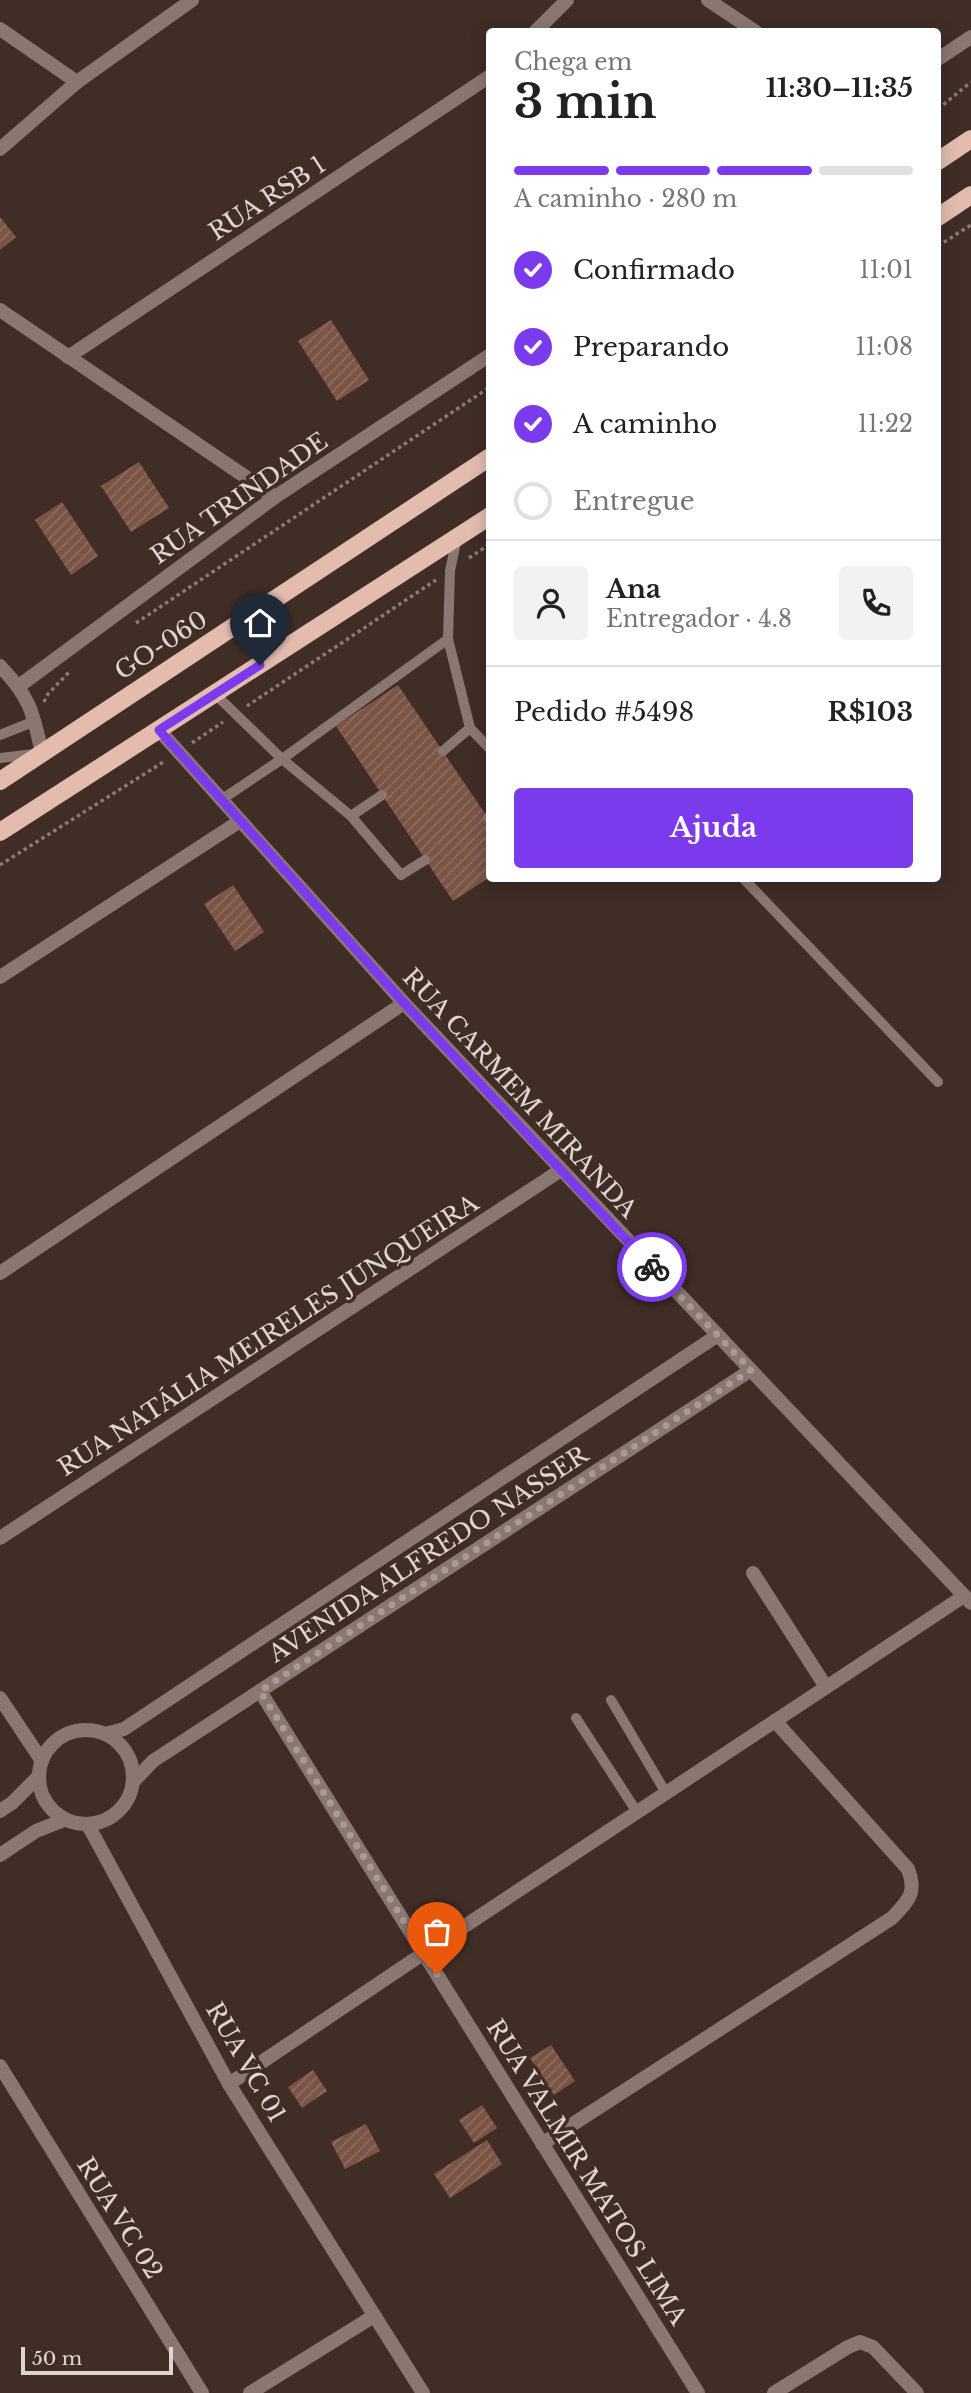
<!DOCTYPE html>
<html lang="pt">
<meta charset="utf-8">
<style>
:root{--surface:#fff;--page:#f2f2f2;--text:#222;--muted:#767676;--line:#e0e0e0;--accent:#7c3aed}
body{margin:0;font-family:"Libre Baskerville",serif;background:var(--page);color:var(--text);height:100vh;display:flex;flex-direction:column;font-size:26px;white-space:nowrap}
*{box-sizing:border-box;margin:0}
p{font-size:23px;color:var(--muted)}
.icon{flex:none;width:38px;height:38px;fill:none;stroke:currentColor;stroke-width:2;stroke-linecap:round;stroke-linejoin:round}
.map{position:relative;flex:1;overflow:hidden}
.panel{position:absolute;left:486px;top:28px;width:455px;height:854px;display:flex;flex-direction:column;background:var(--surface);border-radius:7px;box-shadow:0 4px 18px #0003}
.panel>*{flex:none}
.scale{position:absolute;left:21px;bottom:18px;width:152px;box-sizing:border-box;padding-left:7px;border:4px solid #e1d4d0;border-top:0;font-size:19px;line-height:24px;white-space:nowrap;color:#e1d4d0;-webkit-text-stroke:5px #3f2d26;paint-order:stroke}
.pin{position:absolute;display:grid;place-items:center;width:60px;height:60px;color:#fff;margin:-72px -30px;border-radius:50% 50% 50% 0;rotate:-45deg;box-shadow:0 0 7px #0007}
.pin .icon{rotate:45deg}
.courier{position:absolute;display:grid;place-items:center;width:70px;height:70px;margin:-35px;border:5px solid #7c3aed;border-radius:50%;background:#fff;color:#222;box-shadow:0 2px 9px #0007}
.overview em{font-style:normal;font-weight:700}
.overview div{display:flex;flex-direction:column-reverse}
.overview{display:flex;align-items:center;justify-content:space-between;height:119px;padding:0 28px}
h1{font-size:46px;font-weight:700;line-height:52px}
.bar{display:grid;grid-template-columns:repeat(4,1fr);gap:10px 7px;align-content:center;height:84px;padding:0 28px}
.bar i{height:9px;border-radius:5px;background:var(--line)}
.bar .selected{background:var(--accent)}
.bar p{grid-column:span 4}
.line{display:flex;align-items:center;gap:18px;padding:0 28px;border-top:2px solid var(--line)}
.line div{flex:1}
.round{display:grid;place-items:center;flex:none;width:74px;height:74px;border-radius:7px;background:var(--page)}
ol{padding:0 28px;list-style:none}
li{display:flex;align-items:center;gap:21px;height:77px}
li p{margin-inline-start:auto}
li .icon{padding:7px;border-radius:50%;background:var(--accent);color:#fff;stroke-width:4}
li:last-child{color:var(--muted)}
li i{width:38px;height:38px;border:4px solid var(--line);border-radius:50%}
.button{display:flex;gap:14px;margin-top:auto;padding:14px 28px}
.button a{flex:1;height:80px;border-radius:7px;background:var(--accent);color:#fff;font-size:28px;font-weight:700;line-height:80px;text-align:center}
.map>svg:first-child{display:block}
</style>
<div class="map">
<svg width="971" height="2393" viewBox="0 0 971 2393">
<defs>
<pattern id="building-hatch" width="6" height="6" patternUnits="userSpaceOnUse" patternTransform="scale(1.75)"><rect width="6" height="6" fill="#7b5446"/><path d="M-1 1l2-2M0 6l6-6M5 7l2-2" fill="none" stroke="#8d6c60"/></pattern>
</defs>
<rect width="100%" height="100%" fill="#3f2d26"/>
<g fill="url(#building-hatch)">
<path d="M0 217 16 237 0 250Z"/>
<path d="M331 320 369 380 337 401 298 341Z"/>
<path d="M139 462 169 508 131 532 101 486Z"/>
<path d="M62 502 98 556 71 575 35 520Z"/>
<path d="M398 685 490 821V877L453 901 336 726Z"/>
<path d="M233 885 264 932 235 951 204 904Z"/>
<path d="M551 2045 575 2081 554 2095 530 2058Z"/>
<path d="M313 2070 327 2091 302 2108 288 2087Z"/>
<path d="M482 2105 497 2128 474 2143 459 2120Z"/>
<path d="M366 2124 380 2151 345 2169 331 2142Z"/>
<path d="M487 2140 502 2164 450 2198 434 2174Z"/>
</g>
<g fill="none" stroke-linecap="round" stroke-linejoin="round">
<g stroke="#8a7b75" stroke-width="3.5" stroke-dasharray="3.5 3.5" stroke-linecap="butt">
<path d="M938 109 971 82"/>
<path d="M938 246 971 225"/>
<path d="M469 558 490 544"/>
<path d="M136 623 490 387"/>
<path d="M44 702 48 694 71 670"/>
<path d="M247 706 436 580"/>
<path d="M192 743 223 722"/>
<path d="M0 865 165 761"/>
</g>
<g stroke="#8a7771" stroke-width="10">
<path d="M215 694 282 759 351 816 382 795"/>
<path d="M470 728 490 749"/>
<path d="M0 735 35 721"/>
<path d="M443 751 470 728 448 639 450 571 457 537"/>
<path d="M0 758 34 754"/>
<path d="M221 800 282 759 448 639"/>
<path d="M351 816 401 875 425 860"/>
<path d="M488 818 490 816"/>
<path d="M743 878 938 1082"/>
<path d="M611 1700 666 1793"/>
<path d="M576 1718 637 1812"/>
</g>
<g stroke="#8a7771" stroke-width="14">
<path d="M708 0 756 32"/>
<path d="M0 29 77 82"/>
<path d="M535 32 567 0"/>
<path d="M938 59 971 37"/>
<path d="M0 149 77 82 192 0"/>
<path d="M0 310 275 497"/>
<path d="M68 357 490 76"/>
<path d="M0 666C30 697 33 712 42 753"/>
<path d="M19 686 275 497 490 355"/>
<path d="M159 730 404 1003 971 1603"/>
<path d="M0 977 240 821"/>
<path d="M0 1273 404 1003"/>
<path d="M0 1538 561 1170"/>
<path d="M753 1573 826 1687"/>
<path d="M260 1691 698 2393"/>
<path d="M0 1698 42 1761"/>
<circle cx="86" cy="1777" r="47"/>
<path d="M105 1734 124 1729 718 1335"/>
<path d="M133 1782 153 1761 751 1370"/>
<path d="M0 1811 12 1803 38 1777"/>
<path d="M88 1825 229 2084 423 2393"/>
<path d="M0 1855 36 1831 64 1820"/>
<path d="M0 2066 202 2393"/>
<path d="M229 2084 424 1953 964 1596"/>
<path d="M542 2144 892 1918C909 1900 917 1893 908 1869L775 1721"/>
<path d="M250 2393 374 2316"/>
<path d="M774 2393 848 2347 860 2342 873 2347 917 2393"/>
</g>
<g stroke="#e3bcaf" stroke-width="18">
<path d="M938 161 971 139"/>
<path d="M938 217 971 195"/>
<path d="M0 781 490 457"/>
<path d="M0 832 490 516"/>
</g>
</g>
<g fill="none" stroke-linecap="round" stroke-linejoin="round">
<path stroke="#a89a94" stroke-width="7" stroke-dasharray="0 12.6" d="M437 1974 260 1691 751 1370 652 1267"/>
<path stroke="#7c3aed" stroke-width="9" d="M260 665 159 730 404 1003 652 1267"/>
</g>
<g text-anchor="middle" dominant-baseline="central" stroke-width="7" stroke-linejoin="round" paint-order="stroke">
<g font-size="24" fill="#e1d4d0" stroke="#3f2d26">
<text transform="translate(267 198) rotate(-33)">RUA RSB 1</text>
<text transform="translate(239 498) rotate(-35)">RUA TRINDADE</text>
<text transform="translate(161 645) rotate(-33)">GO-060</text>
<text transform="translate(520 1093) rotate(47)">RUA CARMEM MIRANDA</text>
<text transform="translate(268 1335) rotate(-33)">RUA NATÁLIA MEIRELES JUNQUEIRA</text>
<text transform="translate(428 1554) rotate(-33)">AVENIDA ALFREDO NASSER</text>
<text transform="translate(246 2062) rotate(60)">RUA VC 01</text>
<text transform="translate(587 2172) rotate(58)">RUA VALMIR MATOS LIMA</text>
<text transform="translate(120 2218) rotate(58)">RUA VC 02</text>
</g>
</g>
</svg>
<div class="scale">50 m</div>
<div class="pin" style="left:437px;top:1974px;background:#ea580c"><svg class="icon" aria-label="bag" viewBox="0 0 24 24"><path d="M5 8h14l-1 12H6zM9 8a3 3 0 0 1 6 0"/></svg></div>
<div class="pin" style="left:260px;top:665px;background:#1f2937"><svg class="icon" aria-label="home" viewBox="0 0 24 24"><path d="M3 11l9-7 9 7M6 9v11h12V9"/></svg></div>
<div class="courier" style="left:652px;top:1267px"><svg class="icon" aria-label="bike" viewBox="0 0 24 24"><circle cx="6" cy="16" r="4"/><circle cx="18" cy="16" r="4"/><path d="M6 16l4-8h5l3 8M10 8l3 8H6M13 5h3"/></svg></div>
<section class="panel">
<div class="overview"><div><h1>3 min</h1><p>Chega em</p></div><em>11:30–11:35</em></div>
<div class="bar"><i class="selected"></i><i class="selected"></i><i class="selected"></i><i></i><p>A caminho · 280 m</p></div>
<ol>
<li><svg class="icon" aria-label="check" viewBox="0 0 24 24"><path d="M5 12l5 5 9-10"/></svg>Confirmado<p>11:01</p></li>
<li><svg class="icon" aria-label="check" viewBox="0 0 24 24"><path d="M5 12l5 5 9-10"/></svg>Preparando<p>11:08</p></li>
<li><svg class="icon" aria-label="check" viewBox="0 0 24 24"><path d="M5 12l5 5 9-10"/></svg>A caminho<p>11:22</p></li>
<li><i></i>Entregue</li>
</ol>
<div class="line" style="height:126px"><a class="round"><svg class="icon" aria-label="person" viewBox="0 0 24 24"><circle cx="12" cy="8" r="4"/><path d="M4 21q1-7 8-7t8 7"/></svg></a><div><b>Ana</b><p>Entregador · 4.8</p></div><a class="round"><svg class="icon" aria-label="phone" viewBox="0 0 24 24"><path d="M5 4h4l2 5-3 2q2 4 5 5l2-3 5 2v4C11 20 4 13 5 4z"/></svg></a></div>
<div class="line" style="height:91px"><div>Pedido #5498</div><b>R$103</b></div>
<div class="button"><a>Ajuda</a></div>
</section>
</div>
